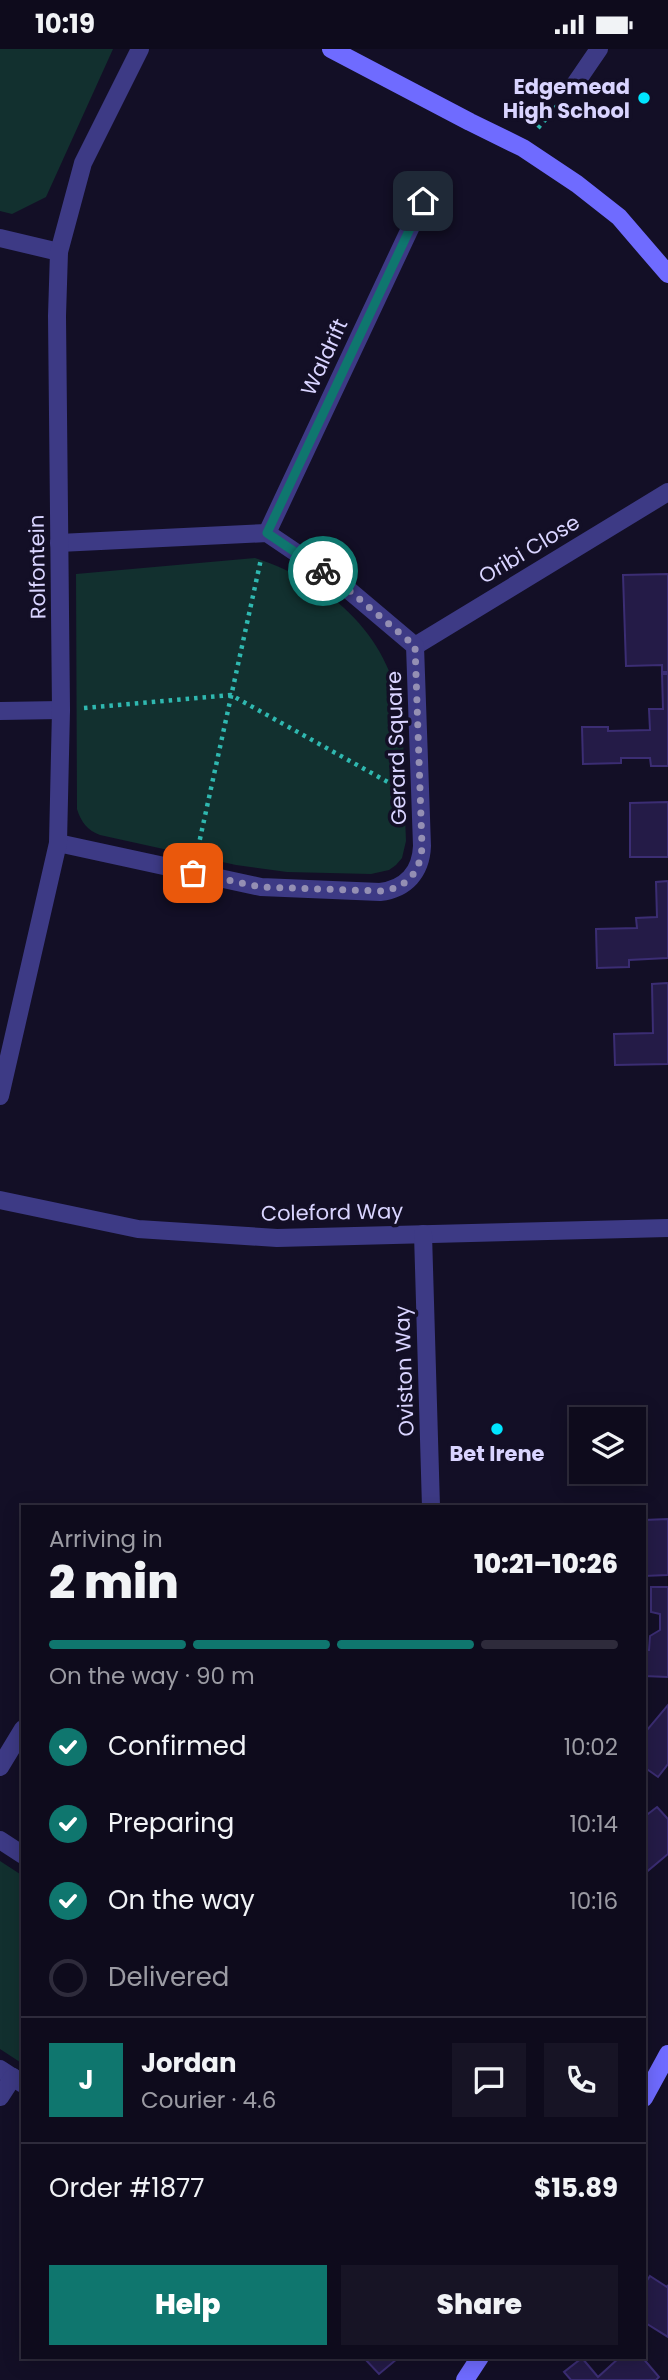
<!DOCTYPE html>
<meta charset="utf-8">
<style>
:root{--surface:#0e0b1c;--page:#171425;--text:#f1f3f6;--muted:#9b9ba3;--line:#2e2b3b;--accent:#0f766e}
body{margin:0;font-family:Poppins,sans-serif;background:var(--page);color:var(--text);height:100vh;display:flex;flex-direction:column;font-size:26px;white-space:nowrap}
*{box-sizing:border-box;margin:0}
p{font-size:23px;color:var(--muted)}
.icon{flex:none;width:38px;height:38px;fill:none;stroke:currentColor;stroke-width:2;stroke-linecap:round;stroke-linejoin:round}
.map{position:relative;flex:1;overflow:hidden}
.panel{position:absolute;left:21px;top:1456px;width:625px;height:854px;display:flex;flex-direction:column;background:var(--surface);border-radius:0px;box-shadow:0 4px 18px #0003,0 0 0 2px var(--line)}
.panel>*{flex:none}
.fabs{position:absolute;left:569px;top:1358px;display:grid;gap:14px}
.fabs a{display:grid;place-items:center;width:77px;height:77px;border-radius:0px;background:var(--surface);box-shadow:0 4px 18px #0003,0 0 0 2px var(--line);font-size:35px}
.pin{position:absolute;display:grid;place-items:center;width:60px;height:60px;color:#fff;margin:-30px;border-radius:14px;box-shadow:0 4px 10px #0006}
.courier{position:absolute;display:grid;place-items:center;width:70px;height:70px;margin:-35px;border:5px solid #0f766e;border-radius:50%;background:#fff;color:#222;box-shadow:0 2px 9px #0007}
.overview em{font-style:normal;font-weight:800}
.overview div{display:flex;flex-direction:column-reverse}
.overview{display:flex;align-items:center;justify-content:space-between;height:119px;padding:0 28px}
h1{font-size:46px;font-weight:800;line-height:52px}
.bar{display:grid;grid-template-columns:repeat(4,1fr);gap:10px 7px;align-content:center;height:84px;padding:0 28px}
.bar i{height:9px;border-radius:5px;background:var(--line)}
.bar .on{background:var(--accent)}
.bar p{grid-column:span 4}
.line{display:flex;align-items:center;gap:18px;padding:0 28px;border-top:2px solid var(--line)}
.line div{flex:1}
.round{display:grid;place-items:center;flex:none;width:74px;height:74px;border-radius:0px;background:var(--page)}
ol{padding:0 28px;list-style:none}
li{display:flex;align-items:center;gap:21px;height:77px}
li p{margin-inline-start:auto}
li .icon{padding:7px;border-radius:50%;background:var(--accent);color:#fff;stroke-width:4}
li:last-child{color:var(--muted)}
li i{width:38px;height:38px;border:4px solid var(--line);border-radius:50%}
.button{display:flex;gap:14px;margin-top:auto;padding:14px 28px}
.button a{flex:1;height:80px;border-radius:0px;background:var(--accent);color:#fff;font-size:28px;font-weight:800;line-height:80px;text-align:center}
.button a+a{background:var(--page);color:var(--text)}
.status{display:flex;justify-content:space-between;align-items:center;height:49px;padding:0 35px;background:var(--surface);direction:ltr}
.status svg{height:19px;fill:currentColor}
.map>svg:first-child{display:block}
</style>
<div class="status"><b>10:19</b><svg viewBox="0 0 49 12"><path d="M0 12V9h3v3zM5 12V6h3v6zM10 12V3h3v9zM15 12V0h3v12zM26 1h20v11H26zM47 4h2v5h-2z"/></svg></div>
<div class="map">
<svg width="668" height="2331" viewBox="0 0 668 2331">
<rect width="100%" height="100%" fill="#130f26"/>
<g fill="#12302f">
<path d="M0 0H113L46 148 12 165 0 162Z"/>
<path d="M255 509C332 534 394 589 402 674 405 713 404 753 406 792L402 809 396 816 389 821 371 825 287 823 236 816 100 786C87 781 81 773 77 760L76 525Z"/>
<path d="M0 1812 23 1827V2015L0 2000Z"/>
</g>
<g fill="#241b47" stroke="#3b2d73" stroke-width="2">
<path d="M668 525V623H662V616L626 617 623 526Z"/>
<path d="M662 625H668V717H651L650 709H621V714L583 715 582 678H608V682L650 681 649 660H663Z"/>
<path d="M668 753V808H630V754Z"/>
<path d="M668 832V909L629 911V918L597 919 596 880 637 879 636 869 657 868 656 833Z"/>
<path d="M668 934V1015L615 1016 614 985 653 984 652 935Z"/>
<path d="M668 1470V1526L644 1527V1471Z"/>
<path d="M651 1538H668V1628L644 1627V1601H649L650 1587 660 1581V1565L651 1563Z"/>
<path d="M668 1656V1715L658 1728 644 1718V1677L648 1680Z"/>
<path d="M657 1758 668 1770V1805L644 1825V1768Z"/>
<path d="M650 2227 667 2238 668 2236V2288L644 2273V2236Z"/>
<path d="M363 2308H395L397 2310 379 2325Z"/>
<path d="M620 2308H642L659 2328 656 2331H571L564 2323 582 2309 598 2328Z"/>
</g>
<g fill="none" stroke-linecap="round" stroke-linejoin="round">
<g stroke="#2fb8b0" stroke-width="4.5" stroke-dasharray="3.5 5" stroke-linecap="butt">
<path d="M538 79 557 57"/>
<path d="M84 659 231 646 395 737"/>
<path d="M198 799 261 510"/>
</g>
<g stroke="#3d3a85" stroke-width="18">
<path d="M573 38 599 0"/>
<path d="M0 189 59 203"/>
<path d="M267 484 423 152"/>
<path d="M415 597 668 443"/>
<path d="M0 662 61 661"/>
<path d="M58 794 261 838 380 843C406 840 421 823 422 797L415 597 338 532 267 484 59 494"/>
<path d="M0 1047 58 794 61 661 57 267 59 203 83 114 140 0"/>
<path d="M0 1151 138 1180 277 1189 668 1179"/>
<path d="M423 1185 431 1458"/>
<path d="M0 1718 23 1680"/>
<path d="M0 1791 23 1806"/>
<path d="M0 2020 23 2035"/>
<path d="M0 2048 13 2028"/>
</g>
<g stroke="#6f6bff" stroke-width="18">
<path d="M331 0 470 73 523 99 577 135 619 168 668 225"/>
<path d="M644 2049 668 2005"/>
<path d="M465 2331 480 2308"/>
</g>
</g>
<g fill="none" stroke-linecap="round" stroke-linejoin="round">
<path stroke="#948fb3" stroke-width="7" stroke-dasharray="0 12.6" d="M193 824 261 838 380 842C406 840 421 823 422 797L415 597 338 532 323 522"/>
<path stroke="#0f766e" stroke-width="9" d="M323 522 267 484 423 152"/>
</g>
<g fill="#00e5ff" stroke="#130f26" stroke-width="2.5">
<circle cx="644" cy="49" r="7"/>
<circle cx="497" cy="1380" r="7"/>
</g>
<g text-anchor="middle" dominant-baseline="central" stroke-width="7" stroke-linejoin="round" paint-order="stroke">
<g font-size="21" font-weight="bold" fill="#d9d4ff" stroke="#130f26" text-anchor="end">
<text x="630" y="37">Edgemead<tspan x="630" dy="24">High School</tspan></text>
<text x="497" y="1404" text-anchor="middle">Bet Irene</text>
</g>
<g font-size="21" fill="#d9d4ff" stroke="#130f26">
<text transform="translate(324 308) rotate(-65)">Waldrift</text>
<text transform="translate(529 500) rotate(-31)">Oribi Close</text>
<text transform="translate(37 518) rotate(-91)">Rolfontein</text>
<text transform="translate(396 699) rotate(-92)">Gerard Square</text>
<text transform="translate(332 1163) rotate(-1)">Coleford Way</text>
<text transform="translate(404 1322) rotate(-92)">Oviston Way</text>
</g>
</g>
</svg>
<div class="fabs">
<a><svg class="icon" aria-label="layers" viewBox="0 0 24 24"><path d="M12 4l9 5-9 5-9-5zM3 14l9 5 9-5"/></svg></a>
</div>
<div class="pin" style="left:193px;top:824px;background:#ea580c"><svg class="icon" aria-label="bag" viewBox="0 0 24 24"><path d="M5 8h14l-1 12H6zM9 8a3 3 0 0 1 6 0"/></svg></div>
<div class="pin" style="left:423px;top:152px;background:#1f2937"><svg class="icon" aria-label="home" viewBox="0 0 24 24"><path d="M3 11l9-7 9 7M6 9v11h12V9"/></svg></div>
<div class="courier" style="left:323px;top:522px"><svg class="icon" aria-label="bike" viewBox="0 0 24 24"><circle cx="6" cy="16" r="4"/><circle cx="18" cy="16" r="4"/><path d="M6 16l4-8h5l3 8M10 8l3 8H6M13 5h3"/></svg></div>
<section class="panel">
<div class="overview"><div><h1>2 min</h1><p>Arriving in</p></div><em>10:21–10:26</em></div>
<div class="bar"><i class="on"></i><i class="on"></i><i class="on"></i><i></i><p>On the way · 90 m</p></div>
<ol>
<li><svg class="icon" aria-label="check" viewBox="0 0 24 24"><path d="M5 12l5 5 9-10"/></svg>Confirmed<p>10:02</p></li>
<li><svg class="icon" aria-label="check" viewBox="0 0 24 24"><path d="M5 12l5 5 9-10"/></svg>Preparing<p>10:14</p></li>
<li><svg class="icon" aria-label="check" viewBox="0 0 24 24"><path d="M5 12l5 5 9-10"/></svg>On the way<p>10:16</p></li>
<li><i></i>Delivered</li>
</ol>
<div class="line" style="height:126px"><b class="round" style="background:var(--accent);color:#fff">J</b><div><b>Jordan</b><p>Courier · 4.6</p></div><a class="round"><svg class="icon" aria-label="chat" viewBox="0 0 24 24"><path d="M4 5h16v11H9l-5 4z"/></svg></a><a class="round"><svg class="icon" aria-label="phone" viewBox="0 0 24 24"><path d="M5 4h4l2 5-3 2q2 4 5 5l2-3 5 2v4C11 20 4 13 5 4z"/></svg></a></div>
<div class="line" style="height:91px"><div>Order #1877</div><b>$15.89</b></div>
<div class="button"><a>Help</a><a>Share</a></div>
</section>
</div>
